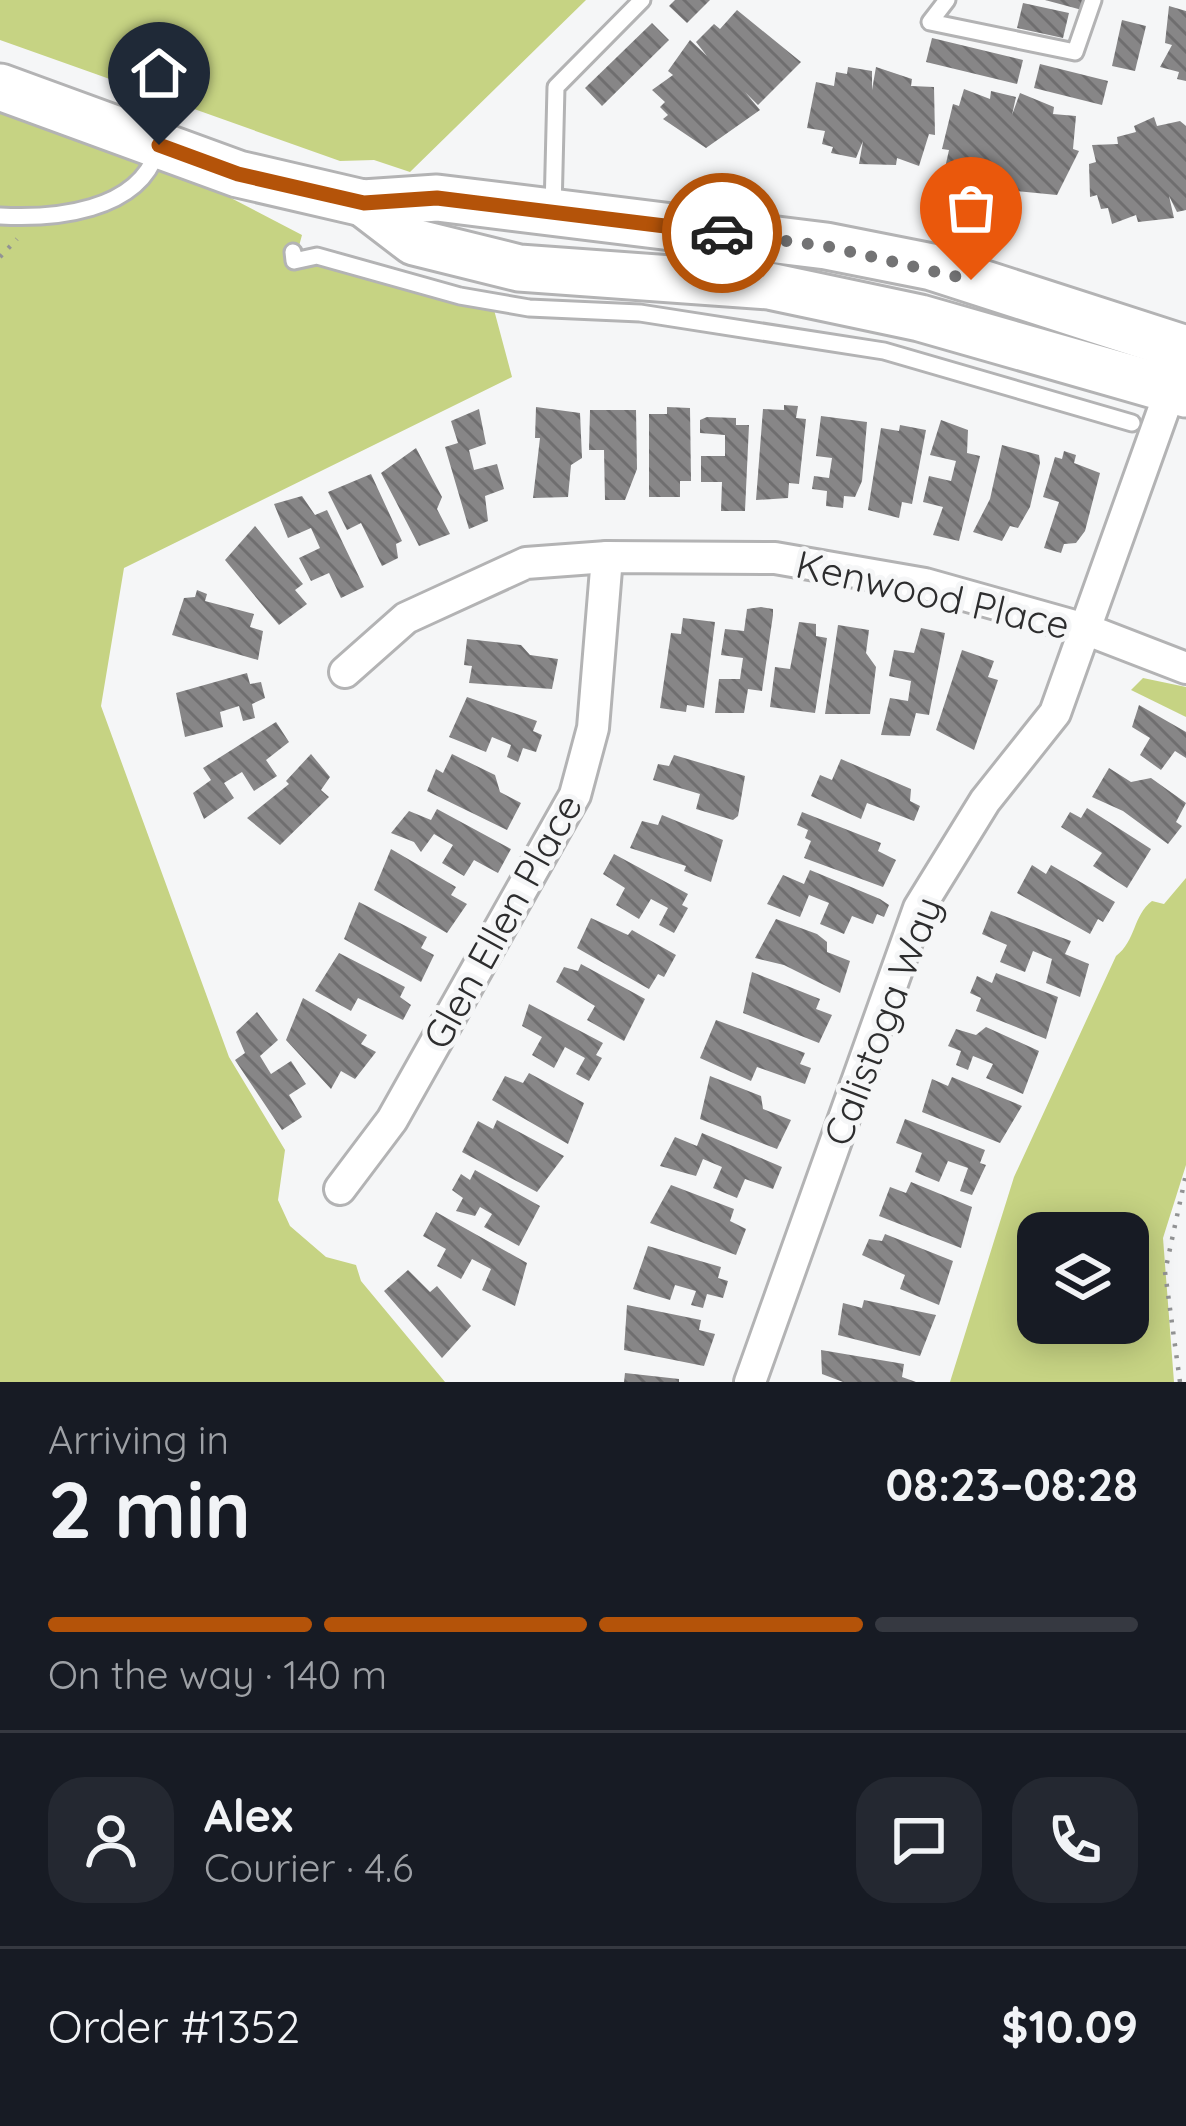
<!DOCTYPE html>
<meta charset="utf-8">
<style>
:root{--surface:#171b24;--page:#242831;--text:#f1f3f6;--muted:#9ea1a6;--line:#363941;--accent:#b45309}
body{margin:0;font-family:Quicksand,sans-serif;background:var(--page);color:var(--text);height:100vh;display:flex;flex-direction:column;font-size:45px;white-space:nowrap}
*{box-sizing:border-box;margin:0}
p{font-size:39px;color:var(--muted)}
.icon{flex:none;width:66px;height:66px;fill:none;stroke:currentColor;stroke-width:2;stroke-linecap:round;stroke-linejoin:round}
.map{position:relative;height:1382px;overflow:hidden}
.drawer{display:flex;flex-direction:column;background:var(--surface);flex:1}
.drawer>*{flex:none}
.buttons{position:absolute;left:1017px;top:1212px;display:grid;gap:24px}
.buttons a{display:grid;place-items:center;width:132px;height:132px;border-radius:24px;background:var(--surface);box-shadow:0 6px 30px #0003;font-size:60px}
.pin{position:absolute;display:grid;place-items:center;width:102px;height:102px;color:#fff;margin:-123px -51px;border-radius:50% 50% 50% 0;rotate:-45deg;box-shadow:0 0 12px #0007}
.pin .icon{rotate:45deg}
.courier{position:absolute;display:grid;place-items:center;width:120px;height:120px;margin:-60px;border:9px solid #b45309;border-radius:50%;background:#fff;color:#222;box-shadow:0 3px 15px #0007}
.overview em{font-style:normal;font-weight:700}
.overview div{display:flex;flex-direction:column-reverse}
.overview{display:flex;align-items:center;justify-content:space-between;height:204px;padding:0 48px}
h1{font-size:78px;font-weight:700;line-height:90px}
.bar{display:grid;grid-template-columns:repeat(4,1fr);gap:18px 12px;align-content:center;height:144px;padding:0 48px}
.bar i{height:15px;border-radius:9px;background:var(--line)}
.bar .selected{background:var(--accent)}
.bar p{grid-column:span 4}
.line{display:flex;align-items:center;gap:30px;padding:0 48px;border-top:3px solid var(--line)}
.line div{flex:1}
.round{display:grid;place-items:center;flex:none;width:126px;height:126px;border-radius:36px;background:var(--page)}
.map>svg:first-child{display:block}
</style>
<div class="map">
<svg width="1186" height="1382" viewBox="0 0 1186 1382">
<defs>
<pattern id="building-back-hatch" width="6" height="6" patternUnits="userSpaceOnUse" patternTransform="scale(3)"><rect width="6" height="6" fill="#878687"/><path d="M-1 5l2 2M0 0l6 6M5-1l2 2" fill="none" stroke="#6f6e6f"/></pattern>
</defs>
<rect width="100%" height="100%" fill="#f5f6f7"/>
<g fill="#c6d383" fill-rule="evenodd">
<path d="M0 0H586L410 172 374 160 340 161 0 40Z"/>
<path d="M0 111 179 171 302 235 295 261 493 306 512 377 124 568 101 706 229 1057 285 1150 278 1200 290 1226 326 1257 356 1265 361 1281 445 1382H0Z"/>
<path d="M1143 678 1186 687V717L1131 690Z"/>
<path d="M1186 878V1165L1163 1238 1174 1382H950L1014 1177 1116 956C1136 941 1133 915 1152 901L1164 904ZM1038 1233H1128V1323H1038Z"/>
</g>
<g fill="url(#building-back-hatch)">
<path d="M675 0H710L687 23 669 6Z"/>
<path d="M1045 0H1084L1082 10Z"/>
<path d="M1023 3 1069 13 1063 38 1017 28Z"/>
<path d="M1169 6 1186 11V81L1177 79 1179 72 1160 67 1172 45 1165 43Z"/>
<path d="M737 10 801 62 758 105 745 92 760 110 706 148 663 119 668 115 660 107 665 102 652 90 673 75 668 71 690 40 707 56 696 42 714 24 720 29Z"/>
<path d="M1122 20 1146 26 1135 71 1112 66Z"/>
<path d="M652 23 669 40 602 106 585 88Z"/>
<path d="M932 38 1023 60 1017 84 926 62Z"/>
<path d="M1040 64 1108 81 1102 105 1034 88Z"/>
<path d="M848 67 872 71V90L876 67 912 79 911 86 934 87 935 135 929 134 919 166 897 158 896 165 859 164 863 141 856 158 831 153 833 147 822 144 825 131 807 128 816 82 834 86 836 72 847 74Z"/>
<path d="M964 89 990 99 991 91 1016 97 1012 115 1020 93 1054 107 1053 114 1076 116 1073 149 1079 151 1057 195 997 189 1002 167 995 184 970 178 972 171 945 168 949 150 942 149 953 104 959 106Z"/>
<path d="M1154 117 1157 126 1180 121 1186 126V210L1177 212 1169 196 1174 218 1138 222 1136 215 1112 224 1108 208 1101 209 1097 195 1090 197 1089 164 1096 162 1092 145 1118 144 1117 137 1136 132 1134 126Z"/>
<path d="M784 405 798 406 796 418 806 419 799 484 789 483 788 498 756 500 763 409 784 410Z"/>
<path d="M536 407 580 413 582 458 571 465 568 497 533 498 540 438H535Z"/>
<path d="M667 407 690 408 691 481H680V497H649V414H667Z"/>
<path d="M479 409 486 444 469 450 474 470 497 464 504 489 485 496 488 521 469 529 445 447 458 443 451 421Z"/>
<path d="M590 410H636L637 469 625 500H605L604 450H589Z"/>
<path d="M821 416 867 422 862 481 855 497 844 496 843 508 826 506 827 491 812 489 814 476 829 478 832 458 816 456Z"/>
<path d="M707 417 736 418V425H749L745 511H721L722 482H701V456H725V435L700 433V420Z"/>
<path d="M941 420 968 430 967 453 980 456 959 541 933 535 943 507 923 502 929 476 951 481 956 461 930 455Z"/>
<path d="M900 425 926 430 912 504 902 502 899 518 868 510 881 428 899 431Z"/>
<path d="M1002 445 1039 455 1040 463 1030 507 1018 528 1010 526 1002 541 973 532 990 499Z"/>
<path d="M416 448 442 497 437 509 450 534 419 546 381 473Z"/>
<path d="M1064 451 1076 455 1074 463 1100 473 1085 531 1076 543 1064 544 1061 553 1044 548 1059 502 1043 497 1055 457 1062 459Z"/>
<path d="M371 474 402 541 396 544 398 558 382 566 361 523 347 530 328 492Z"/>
<path d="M302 496 315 515 327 510 364 587 341 598 329 573 311 581 299 558 320 548 311 528 288 538 274 504Z"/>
<path d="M255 526 303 584 295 590 307 604 279 625 225 560Z"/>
<path d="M197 590 207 594 205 601 254 614 250 627 263 631 258 660 172 635 184 598 195 597Z"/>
<path d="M761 607 773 609V615L762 691 748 689 744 713H715L719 679H740L743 658 721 655 725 629 744 631 747 609Z"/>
<path d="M683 618 715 622 704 708 687 705 686 712 660 708 671 633 681 634Z"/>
<path d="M799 622 816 624V636L827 638 815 713 770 707 775 667 790 669Z"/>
<path d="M838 625 869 630 866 653 876 667 870 714H825Z"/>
<path d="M921 628 945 633 929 715 916 713 910 736 881 735 890 698 908 701 911 681 889 676 894 650 914 653Z"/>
<path d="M467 639 521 645 530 655 558 659 552 689 469 683 472 666 464 665Z"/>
<path d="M962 650 994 661 988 677 998 680 974 750 936 730Z"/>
<path d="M247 673 250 684 261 682 265 698 252 704 255 718 243 721 239 706 220 712 223 727 185 737 176 693Z"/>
<path d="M467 697 537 721 533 731 542 735 536 752 523 748 518 762 507 757 511 745 492 737 486 752 449 737Z"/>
<path d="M1139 705 1186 732V758L1175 751 1161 770 1140 755 1150 738 1132 727Z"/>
<path d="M276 722 289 742 266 760 277 776 254 791 242 772 224 783 234 798 204 819 193 793 211 780 203 768Z"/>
<path d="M311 754 330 777 321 790 329 797 280 845 247 818 289 784 286 781Z"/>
<path d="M452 754 495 775 500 792 521 803 507 830 427 791 436 769 443 773Z"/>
<path d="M674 755 745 776 738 816 733 820 696 809 700 794 653 780 658 764 669 766Z"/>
<path d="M841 759 911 789 910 801 920 806 914 821 867 803 861 819 811 796 820 775 832 780Z"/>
<path d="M1109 768 1131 782 1151 778 1186 803 1176 822 1182 826 1168 844 1123 811 1092 797Z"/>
<path d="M1087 808 1151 849 1127 888 1093 866 1102 853 1061 827 1070 812 1081 818Z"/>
<path d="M437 809 511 849 498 873 474 860 464 876 442 863 453 845 434 834 421 852 414 842 391 833 409 811 431 820Z"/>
<path d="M802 812 881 843 878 851 896 860 883 887 804 858 811 841 805 838 808 830 797 825Z"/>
<path d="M662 815 723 840 711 882 684 871 686 866 630 848 642 821 658 825Z"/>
<path d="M391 849 456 887 451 895 467 904 447 933 374 890Z"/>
<path d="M614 854 688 894 682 905 688 908 674 933 659 925 668 908 651 899 639 919 616 905 625 888 603 874Z"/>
<path d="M1032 865 1046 874 1051 865 1115 902 1103 922 1098 919 1090 934 1017 893Z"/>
<path d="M810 870 880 899 889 905 884 917 877 914 873 924 852 916 844 934 820 924 829 903 809 895 800 917 767 904 783 875 804 884Z"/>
<path d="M359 902 427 937 421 948 434 955 421 982 344 939Z"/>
<path d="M991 911 1071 941 1065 954 1089 964 1080 997 1046 983 1052 959 1033 951 1025 972 1000 962 1007 945 982 934Z"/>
<path d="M591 918 628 935 632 930 676 955 664 977 658 974 649 989 577 948Z"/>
<path d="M776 919 817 934 827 942V952L850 961 840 993 784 965 755 958Z"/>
<path d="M339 953 405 987 400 997 411 1005 403 1020 358 998 351 1011 315 991Z"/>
<path d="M581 964 645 999 624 1041 587 1020 595 1006 556 982 564 967 578 971Z"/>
<path d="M752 972 820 999 816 1009 832 1015 819 1043 743 1013Z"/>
<path d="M996 973 1058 997 1046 1039 976 1011 981 998 970 993 977 976 992 983Z"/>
<path d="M303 998 367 1035 361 1044 376 1052 355 1079 341 1071 331 1089 286 1040Z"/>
<path d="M529 1004 603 1043 596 1055 602 1058 589 1081 576 1074 585 1058 565 1047 554 1068 532 1055 542 1037 522 1026Z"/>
<path d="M257 1012 278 1040 260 1056 271 1074 291 1061 306 1084 289 1095 302 1117 282 1130 235 1060 245 1053 236 1032Z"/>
<path d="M716 1020 805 1053 800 1064 811 1068 805 1084 757 1067 751 1081 700 1058Z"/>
<path d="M986 1027 1039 1051 1023 1094 986 1078 993 1064 973 1056 968 1070 956 1065 961 1051 948 1046 956 1029 976 1035Z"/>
<path d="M529 1073 584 1103 568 1144 492 1100 505 1076 523 1083Z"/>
<path d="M710 1076 761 1096 763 1109 791 1120 777 1149 700 1119Z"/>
<path d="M952 1077 1022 1106 1000 1143 922 1112 932 1079 948 1086Z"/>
<path d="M905 1119 985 1150 980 1163 986 1165 972 1195 960 1191 968 1168 948 1161 939 1182 915 1172 922 1153 896 1143Z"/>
<path d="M497 1120 564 1156 537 1192 462 1152 478 1121 493 1129Z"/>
<path d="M702 1133 782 1167 773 1189 745 1179 737 1198 713 1188 722 1167 703 1159 696 1176 660 1166 675 1137 697 1146Z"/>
<path d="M475 1170 540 1206 519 1246 484 1227 492 1214 480 1207 475 1216 456 1211 463 1198 452 1190 461 1174 470 1180Z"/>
<path d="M911 1182 972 1207 961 1248 879 1216 890 1187 906 1193Z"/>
<path d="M671 1185 734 1209 730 1221 746 1229 736 1255 650 1223Z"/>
<path d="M436 1212 527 1263 515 1306 482 1290 491 1269 472 1259 461 1279 437 1266 446 1249 423 1236Z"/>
<path d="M885 1234 953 1261 939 1305 900 1289 905 1275 862 1255 869 1239 882 1241Z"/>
<path d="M648 1246 721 1267 718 1278 728 1281 723 1298 707 1294 703 1308 691 1305 696 1291 675 1285 670 1300 633 1289Z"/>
<path d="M408 1270 430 1292 437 1286 471 1326 442 1358 384 1291Z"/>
<path d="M864 1300 936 1315 920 1356 838 1335 843 1303 862 1308Z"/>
<path d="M627 1305 701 1320 699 1330 715 1334 704 1366 624 1350Z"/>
<path d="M821 1350 904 1364 902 1377 916 1382H843L822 1374Z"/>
<path d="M625 1373 679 1379V1382H624Z"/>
</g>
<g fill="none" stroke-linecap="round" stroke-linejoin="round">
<g stroke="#b3b3b4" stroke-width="21">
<g id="lane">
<path d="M947 0 930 22 1075 52 1093 0"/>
<path d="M553 210 556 87 642 0"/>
<path d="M0 216C53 219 138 212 157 151"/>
<path d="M293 252 294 261 317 256 460 296 529 308 640 313 884 351 1132 423"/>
</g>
</g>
<g stroke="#b3b3b4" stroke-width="36">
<g id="street">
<path d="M345 672 406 618 526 563 607 557 775 558 925 584 1085 629 1186 668"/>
<path d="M340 1189 392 1120 575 795 593 728 607 557"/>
<path d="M750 1382 919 908 985 801 1055 713 1177 372"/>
</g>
</g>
<g stroke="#b3b3b4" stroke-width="51">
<g id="secondary">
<path d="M0 87 238 174 363 203 437 198 826 246 932 267 1186 349"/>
<path d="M363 203 414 242 519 268 769 286 920 318 1186 394"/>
</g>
</g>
<g stroke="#929394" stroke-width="4.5" stroke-dasharray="3 9" stroke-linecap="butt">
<path d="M0 257 17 239"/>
<path d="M1180 1382 1165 1272 1186 1174"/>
</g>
<use href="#lane" stroke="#fff" stroke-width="15"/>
<use href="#street" stroke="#fff" stroke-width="30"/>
<use href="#secondary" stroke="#fff" stroke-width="45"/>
</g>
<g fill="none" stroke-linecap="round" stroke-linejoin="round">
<path stroke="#737374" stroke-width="12" stroke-dasharray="0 21.6" d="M722 233 826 246 971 280"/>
<path stroke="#b45309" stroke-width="15" d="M159 145 238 174 364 203 437 198 722 233"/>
</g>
<g text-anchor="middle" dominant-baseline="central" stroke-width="10" stroke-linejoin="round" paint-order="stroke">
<g font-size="39" fill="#2d2d2e" stroke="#f5f6f7">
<text transform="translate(933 594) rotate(13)">Kenwood Place</text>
<text transform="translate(502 921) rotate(-61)">Glen Ellen Place</text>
<text transform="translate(882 1021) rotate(-69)">Calistoga Way</text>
</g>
</g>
</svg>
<div class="buttons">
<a><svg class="icon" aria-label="layers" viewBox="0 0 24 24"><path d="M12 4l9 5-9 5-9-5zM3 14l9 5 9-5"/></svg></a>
</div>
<div class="pin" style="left:971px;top:280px;background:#ea580c"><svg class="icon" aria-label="bag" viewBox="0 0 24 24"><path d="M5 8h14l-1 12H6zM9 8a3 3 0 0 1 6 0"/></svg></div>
<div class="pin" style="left:159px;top:145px;background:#1f2937"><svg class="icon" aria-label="home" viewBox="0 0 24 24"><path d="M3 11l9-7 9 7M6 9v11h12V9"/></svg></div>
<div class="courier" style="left:722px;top:233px"><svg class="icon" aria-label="car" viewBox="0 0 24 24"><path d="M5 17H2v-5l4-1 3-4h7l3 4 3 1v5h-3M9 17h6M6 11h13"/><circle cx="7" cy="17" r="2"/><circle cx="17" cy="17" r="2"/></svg></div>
</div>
<section class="drawer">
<div class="overview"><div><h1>2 min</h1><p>Arriving in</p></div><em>08:23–08:28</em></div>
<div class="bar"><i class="selected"></i><i class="selected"></i><i class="selected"></i><i></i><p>On the way · 140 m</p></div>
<div class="line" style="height:216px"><a class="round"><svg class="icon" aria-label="person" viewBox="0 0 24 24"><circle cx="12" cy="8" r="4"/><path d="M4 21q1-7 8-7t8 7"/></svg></a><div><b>Alex</b><p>Courier · 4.6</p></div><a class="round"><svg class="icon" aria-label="chat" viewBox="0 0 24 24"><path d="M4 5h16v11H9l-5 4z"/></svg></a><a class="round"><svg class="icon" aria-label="phone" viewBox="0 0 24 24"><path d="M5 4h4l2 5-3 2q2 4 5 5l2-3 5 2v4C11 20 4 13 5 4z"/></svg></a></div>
<div class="line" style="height:156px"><div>Order #1352</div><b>$10.09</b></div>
</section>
